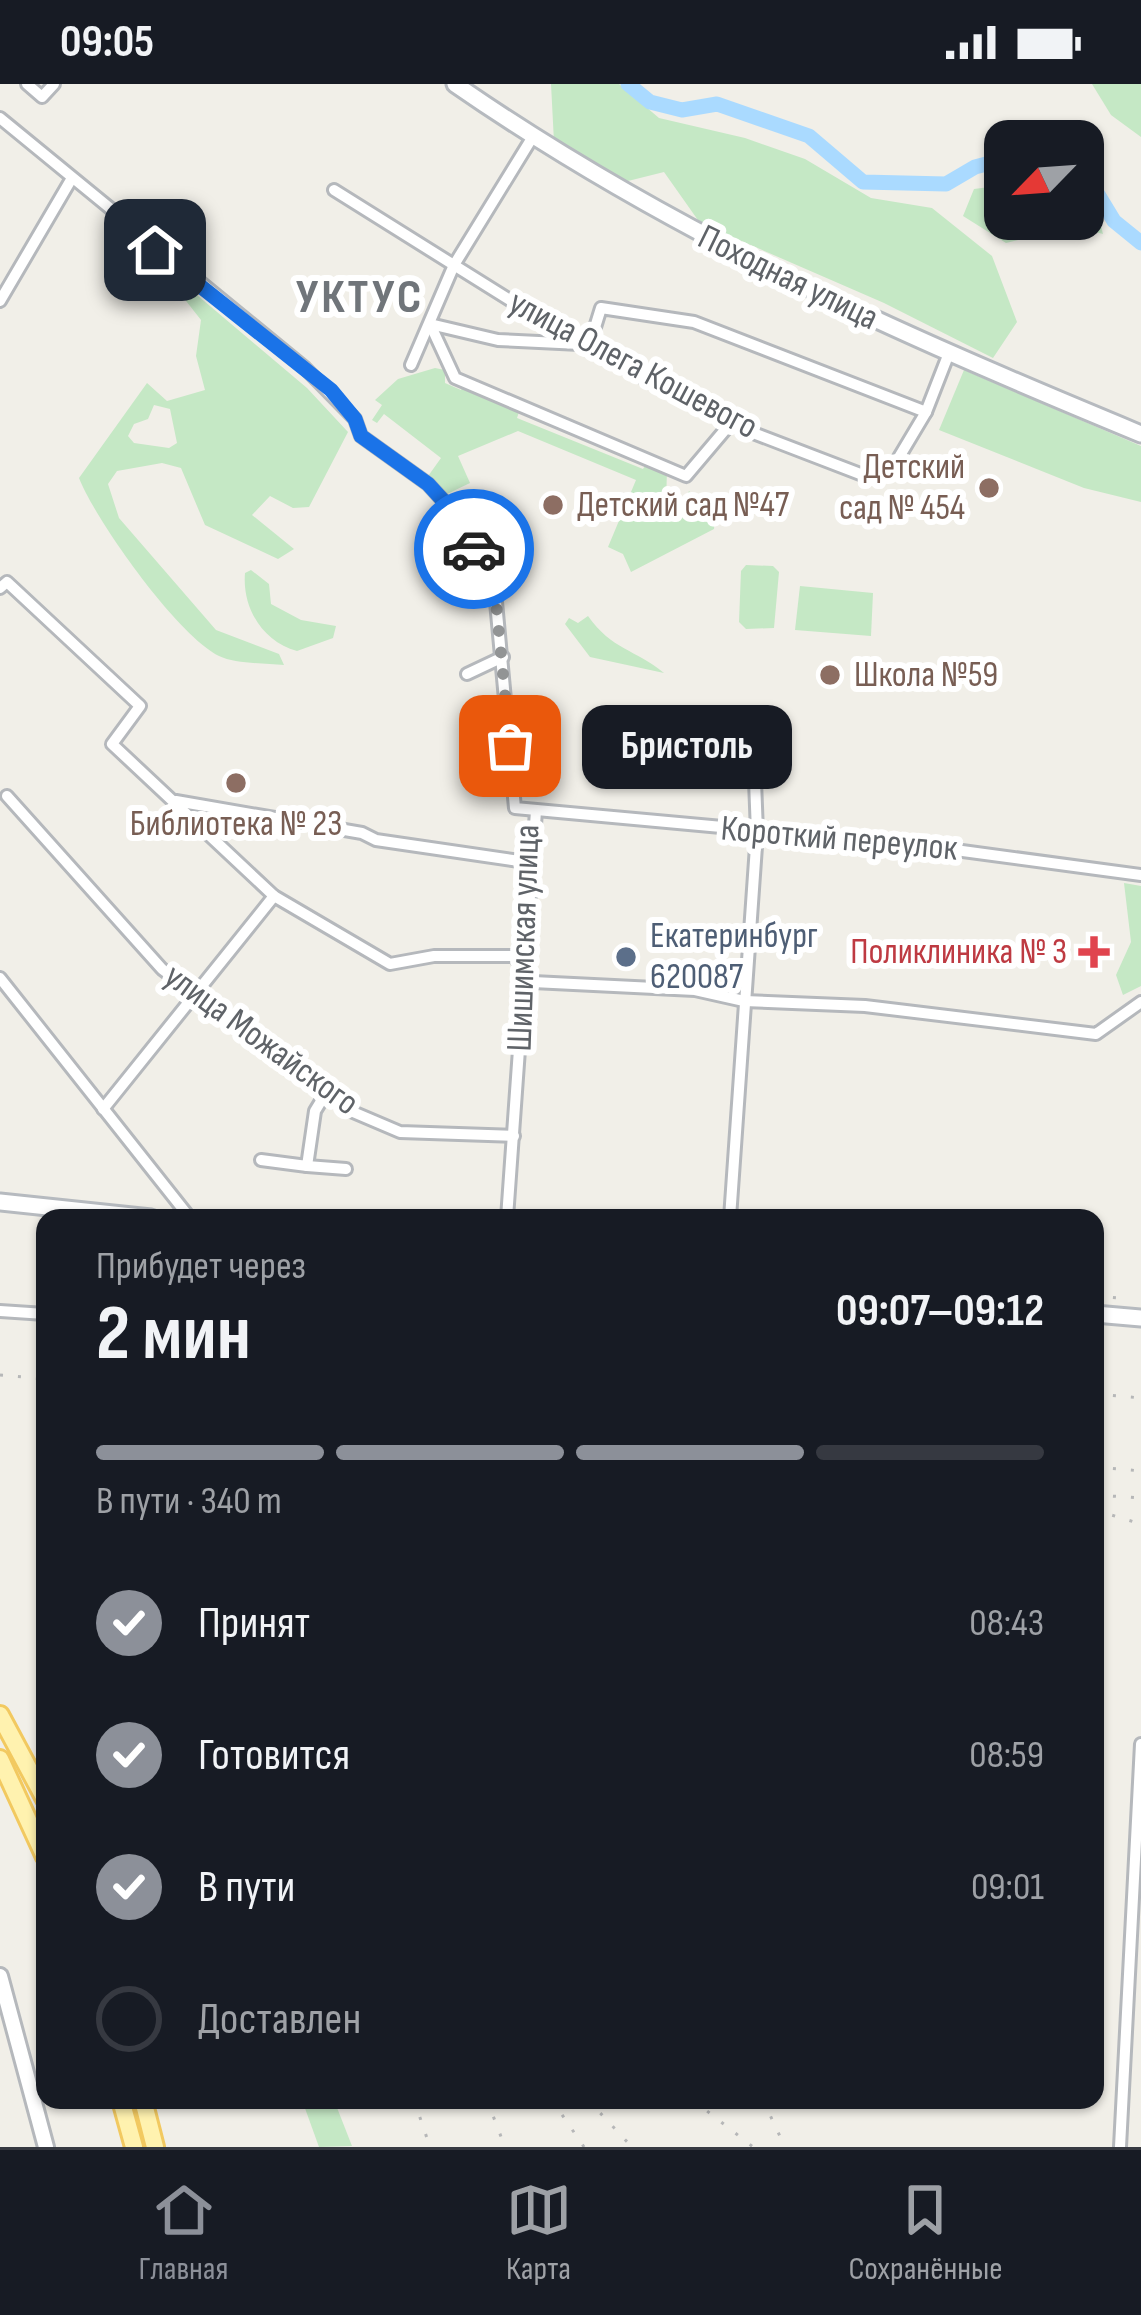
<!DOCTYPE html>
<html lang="ru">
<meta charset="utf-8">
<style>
:root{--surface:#171b24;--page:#242831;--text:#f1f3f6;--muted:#9ea1a6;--line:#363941;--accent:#8c9099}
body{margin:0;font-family:"Sofia Sans Condensed",sans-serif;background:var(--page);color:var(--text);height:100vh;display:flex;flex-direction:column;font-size:45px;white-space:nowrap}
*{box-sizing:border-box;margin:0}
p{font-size:39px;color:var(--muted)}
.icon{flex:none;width:66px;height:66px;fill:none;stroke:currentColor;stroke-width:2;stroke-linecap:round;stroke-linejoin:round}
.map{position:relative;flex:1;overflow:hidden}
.drawer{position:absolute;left:36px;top:1125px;width:1068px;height:900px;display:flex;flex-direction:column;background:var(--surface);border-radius:24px;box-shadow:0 3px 9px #0004}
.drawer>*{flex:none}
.needle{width:78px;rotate:245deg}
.buttons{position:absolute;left:984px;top:36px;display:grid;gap:24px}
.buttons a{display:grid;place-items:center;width:120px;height:120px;border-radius:24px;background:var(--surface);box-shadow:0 3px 9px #0004;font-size:60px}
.pin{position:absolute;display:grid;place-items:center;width:102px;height:102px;color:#fff;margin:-51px;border-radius:24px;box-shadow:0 6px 18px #0006}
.courier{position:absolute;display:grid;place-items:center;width:120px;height:120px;margin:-60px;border:9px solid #1a73e8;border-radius:50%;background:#fff;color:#222;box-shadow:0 3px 15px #0007}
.bubble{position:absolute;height:84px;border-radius:24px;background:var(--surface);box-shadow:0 3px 9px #0004;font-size:39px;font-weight:700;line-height:84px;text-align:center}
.overview em{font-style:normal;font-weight:700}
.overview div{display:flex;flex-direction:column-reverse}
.overview{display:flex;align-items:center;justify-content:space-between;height:204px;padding:0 60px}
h1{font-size:78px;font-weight:700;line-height:90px}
.bar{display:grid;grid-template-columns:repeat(4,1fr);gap:18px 12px;align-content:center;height:144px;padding:0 60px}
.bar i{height:15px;border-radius:9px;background:var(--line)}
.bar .selected{background:var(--accent)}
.bar p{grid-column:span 4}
ol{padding:0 60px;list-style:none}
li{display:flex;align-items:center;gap:36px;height:132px}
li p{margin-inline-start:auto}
li .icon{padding:12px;border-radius:50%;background:var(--accent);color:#fff;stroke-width:4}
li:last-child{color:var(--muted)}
li i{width:66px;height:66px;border:6px solid var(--line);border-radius:50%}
.status{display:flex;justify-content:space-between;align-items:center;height:84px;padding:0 60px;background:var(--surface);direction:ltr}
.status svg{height:33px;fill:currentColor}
.menu{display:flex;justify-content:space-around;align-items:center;height:168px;border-top:3px solid var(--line);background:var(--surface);font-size:33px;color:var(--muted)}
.menu a{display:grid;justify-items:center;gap:6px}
.menu .selected{color:var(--accent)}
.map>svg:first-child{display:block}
</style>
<div class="status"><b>09:05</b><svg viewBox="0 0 49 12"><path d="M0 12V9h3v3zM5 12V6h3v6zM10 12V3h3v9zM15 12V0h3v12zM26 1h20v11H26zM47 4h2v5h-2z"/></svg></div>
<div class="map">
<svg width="1141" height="2063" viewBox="0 0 1141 2063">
<rect width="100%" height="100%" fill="#f1efe8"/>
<g fill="#c5e8c5" fill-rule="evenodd">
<path d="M551 0H619L659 34 745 54 805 75 871 114 932 124 992 172 1017 238 993 274 884 219 700 139 664 88 624 98 554 58Z"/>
<path d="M1092 0H1141V53L1111 31Z"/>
<path d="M1005 101V135H1083V106L1093 110 1103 150 1073 142 1006 159 963 132 974 105Z"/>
<path d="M171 189 307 304 348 348 309 423 293 424 270 412 252 431 294 465 278 475 205 441 181 384 162 379 117 387 108 400 119 434 216 546 279 570 284 581C265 579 235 580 219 572 177 551 96 437 79 394L147 299 167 317 205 306 196 272 201 236 168 194ZM154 321 170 325 177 359 169 364 134 359 128 352 134 340 148 335Z"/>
<path d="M435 284 445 286V299L461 306 464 301 519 328 517 334 643 385 648 377 667 386 666 419 680 426 689 407 715 431 714 445 631 488 623 470 608 463 636 396 518 347 458 372 470 399 445 411 426 395 441 374 384 330 377 339 372 336 382 321 375 316 398 295Z"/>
<path d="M964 286 1141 362V418L1084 404 939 346Z"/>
<path d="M746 481 773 482 779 488 774 544 746 545 739 538 741 487Z"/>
<path d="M251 486 269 500 271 520 301 536 336 542 333 554 297 567C263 558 242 524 245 489Z"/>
<path d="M800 502 873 509 871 552 795 546Z"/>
<path d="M588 532C612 566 635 565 664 589L590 573 565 540 569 534 578 539Z"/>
<path d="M1124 799 1141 802V902L1123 911 1116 891 1131 858Z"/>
<path d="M302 2016H334L352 2062 319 2063Z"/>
</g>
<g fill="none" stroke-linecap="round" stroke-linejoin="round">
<g stroke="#aadaff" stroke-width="15">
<path d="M628 0 650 18 682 26 717 20 809 52 863 98 946 100 975 83 1005 75"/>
<path d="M1083 86 1114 137 1141 159"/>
</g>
<g stroke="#b5b8bc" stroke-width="16">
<g id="minor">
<path d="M27 0 42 13 54 0"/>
<path d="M0 34 305 284 355 335 361 352 428 400 450 424 496 518 515 724 918 761 1141 791"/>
<path d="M334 106 580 260 730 340 868 393 889 390 926 328 949 269"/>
<path d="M0 217 72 94"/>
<path d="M430 240 498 256 580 260 592 253 601 224 694 238 926 328"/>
<path d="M430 240 455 294 686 392 730 340"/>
<path d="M411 281 454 181 532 54"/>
<path d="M0 504 7 498 140 622 112 660 274 812 390 880 434 872H514L533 898 695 906 744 917 865 922 1096 950 1141 918"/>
<path d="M467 590 503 573"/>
<path d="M7 712 162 885 353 1028 400 1048 514 1052"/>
<path d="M176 717 362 749 376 756 533 779"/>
<path d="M0 894 190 1134"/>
<path d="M103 1025 274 812"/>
<path d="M261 1076 307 1082 315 1027 326 1009"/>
<path d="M307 1082 346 1085"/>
<path d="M507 1134 536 727"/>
<path d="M730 1134 757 748 754 671"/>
<path d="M0 1227 45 1230"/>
<path d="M1120 2063 1141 1660"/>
</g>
</g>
<g stroke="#b5b8bc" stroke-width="20">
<path id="tertiary" d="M0 1892 46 2063"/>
</g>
<g stroke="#b6babf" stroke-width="21">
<g id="secondary">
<path d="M455 0C673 151 897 249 1141 350"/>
<path d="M0 1118 151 1134"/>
<path d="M1095 1230 1141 1234"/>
</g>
</g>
<g stroke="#f2c960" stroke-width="22">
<g id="primary">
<path d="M0 1631 45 1715"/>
<path d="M0 1675 45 1773"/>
<path d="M121 2016 134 2063"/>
<path d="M143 2016 155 2063"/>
</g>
</g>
<use href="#minor" stroke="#fff" stroke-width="10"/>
<use href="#tertiary" stroke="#fff" stroke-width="14"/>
<use href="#secondary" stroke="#fff" stroke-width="15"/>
<use href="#primary" stroke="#fff2af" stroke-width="16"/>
<g stroke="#b6b7b8" stroke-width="3" stroke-dasharray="3 15" stroke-linecap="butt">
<path d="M1095 1212 1129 1215"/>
<path d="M0 1291 45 1295"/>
<path d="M1095 1310 1141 1314"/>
<path d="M1095 1383 1141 1387"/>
<path d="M1095 1411 1141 1414"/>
<path d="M1095 1426 1141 1440"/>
<path d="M414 2016 430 2063"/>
<path d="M487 2016 505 2063"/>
<path d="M552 2016 584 2063"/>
<path d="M588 2016 632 2063"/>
<path d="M693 2016 753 2063"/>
<path d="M763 2016 785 2063"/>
</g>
</g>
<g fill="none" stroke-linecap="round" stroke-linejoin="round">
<path stroke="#929495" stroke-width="12" stroke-dasharray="0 21.6" d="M474 465 496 518 510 662"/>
<path stroke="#1a73e8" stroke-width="15" d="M155 166 331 306 355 335 361 352 428 400 450 424 474 465"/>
</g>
<g fill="#8d6e63" stroke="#fff" stroke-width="4.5">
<circle cx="989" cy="404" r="12"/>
<circle cx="553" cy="421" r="12"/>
<circle cx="830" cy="591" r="12"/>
<circle cx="236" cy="699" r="12"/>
</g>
<path fill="#e0444e" stroke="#fff" stroke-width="4.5" d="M1088 850h12v12h12v12h-12v12h-12v-12h-12v-12h12z"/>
<circle fill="#5c6f8a" stroke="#fff" stroke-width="4.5" cx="626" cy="873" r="12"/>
<g text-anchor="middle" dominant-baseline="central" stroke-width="12" stroke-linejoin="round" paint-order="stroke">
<g font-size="36" fill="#5f6368" stroke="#fff">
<text transform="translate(788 194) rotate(26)">Походная улица</text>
<text transform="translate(633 281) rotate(28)">улица Олега Кошевого</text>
<text transform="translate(839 755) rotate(5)">Короткий переулок</text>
<text transform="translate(524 854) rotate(-88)">Шишимская улица</text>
<text transform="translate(261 956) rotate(36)">улица Можайского</text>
</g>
<g font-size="36" fill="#785e54" stroke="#fff" text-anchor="start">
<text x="965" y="383" text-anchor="end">Детский<tspan x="965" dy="41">сад № 454</tspan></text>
<text x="577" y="421">Детский сад №47</text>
<text x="854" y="591">Школа №59</text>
<text x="236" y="740" text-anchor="middle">Библиотека № 23</text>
</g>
<g font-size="36" fill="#4e5e75" stroke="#fff" text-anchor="start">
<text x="650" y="852">Екатеринбург<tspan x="650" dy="41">620087</tspan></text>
</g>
<g font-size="36" fill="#be3a42" stroke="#fff" text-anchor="end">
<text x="1067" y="868">Поликлиника № 3</text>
</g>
<g font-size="48" font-weight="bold" letter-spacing="3" fill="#70757a" stroke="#fff">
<text x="360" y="213">УКТУС</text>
</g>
</g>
</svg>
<div class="buttons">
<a><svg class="needle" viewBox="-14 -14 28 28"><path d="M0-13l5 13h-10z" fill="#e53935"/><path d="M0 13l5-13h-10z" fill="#9ea1a6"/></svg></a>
</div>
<div class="pin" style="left:510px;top:662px;background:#ea580c"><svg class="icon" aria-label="bag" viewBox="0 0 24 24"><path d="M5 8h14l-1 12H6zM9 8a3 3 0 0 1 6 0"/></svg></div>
<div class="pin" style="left:155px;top:166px;background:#1f2937"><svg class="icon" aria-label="home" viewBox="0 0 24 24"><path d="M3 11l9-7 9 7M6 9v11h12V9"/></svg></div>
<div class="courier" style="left:474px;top:465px"><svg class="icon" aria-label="car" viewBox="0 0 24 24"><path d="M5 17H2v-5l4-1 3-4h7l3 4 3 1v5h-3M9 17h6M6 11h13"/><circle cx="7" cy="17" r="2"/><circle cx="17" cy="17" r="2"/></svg></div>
<div class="bubble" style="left:582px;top:621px;width:210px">Бристоль</div>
<section class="drawer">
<div class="overview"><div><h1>2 мин</h1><p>Прибудет через</p></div><em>09:07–09:12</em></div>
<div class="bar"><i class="selected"></i><i class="selected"></i><i class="selected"></i><i></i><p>В пути · 340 m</p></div>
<ol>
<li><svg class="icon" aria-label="check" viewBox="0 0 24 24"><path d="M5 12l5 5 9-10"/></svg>Принят<p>08:43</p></li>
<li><svg class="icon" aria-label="check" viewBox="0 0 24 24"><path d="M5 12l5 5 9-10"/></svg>Готовится<p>08:59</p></li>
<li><svg class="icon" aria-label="check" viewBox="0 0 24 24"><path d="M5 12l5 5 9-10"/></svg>В пути<p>09:01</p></li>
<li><i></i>Доставлен</li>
</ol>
</section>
</div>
<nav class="menu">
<a class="selected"><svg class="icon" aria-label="home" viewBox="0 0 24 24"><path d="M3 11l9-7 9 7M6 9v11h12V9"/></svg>Главная</a>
<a><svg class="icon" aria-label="map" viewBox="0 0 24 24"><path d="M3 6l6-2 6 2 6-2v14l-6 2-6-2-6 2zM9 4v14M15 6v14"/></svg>Карта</a>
<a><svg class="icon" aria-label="saved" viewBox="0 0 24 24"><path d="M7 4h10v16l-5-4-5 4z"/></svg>Сохранённые</a>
</nav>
